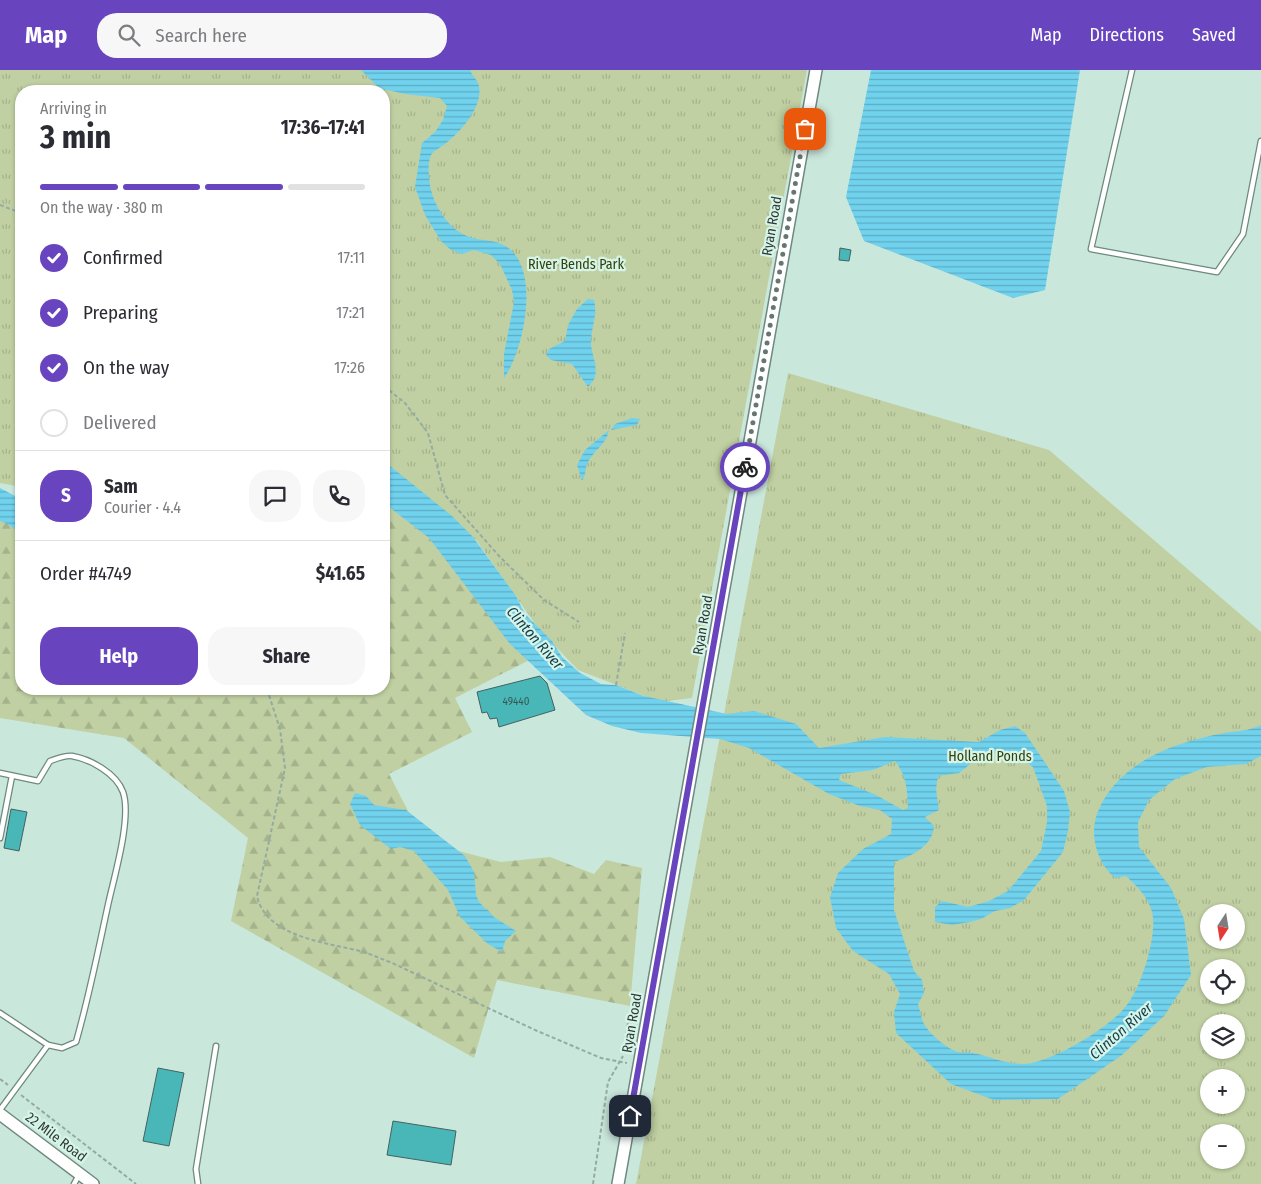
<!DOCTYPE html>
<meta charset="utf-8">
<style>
:root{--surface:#fff;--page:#f7f7f7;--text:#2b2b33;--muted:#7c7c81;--line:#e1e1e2;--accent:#6845be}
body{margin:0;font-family:"Fira Sans Condensed",sans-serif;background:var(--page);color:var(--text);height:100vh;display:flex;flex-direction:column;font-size:19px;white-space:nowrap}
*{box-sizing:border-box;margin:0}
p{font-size:16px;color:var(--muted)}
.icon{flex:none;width:28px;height:28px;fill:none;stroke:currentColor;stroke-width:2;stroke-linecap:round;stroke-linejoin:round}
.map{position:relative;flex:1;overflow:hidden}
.side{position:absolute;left:15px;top:15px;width:375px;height:610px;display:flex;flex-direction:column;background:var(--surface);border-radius:20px;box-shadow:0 1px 4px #0004}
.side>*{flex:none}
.needle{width:32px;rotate:192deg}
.controls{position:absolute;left:1200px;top:834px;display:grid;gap:10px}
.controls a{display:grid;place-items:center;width:45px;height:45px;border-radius:50%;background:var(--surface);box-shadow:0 1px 4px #0004;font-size:25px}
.pin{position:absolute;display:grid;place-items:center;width:42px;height:42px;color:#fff;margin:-21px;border-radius:10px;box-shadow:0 2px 8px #0006}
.courier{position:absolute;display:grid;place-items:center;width:50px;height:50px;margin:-25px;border:4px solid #6845be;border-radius:50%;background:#fff;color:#222;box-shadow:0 1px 6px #0007}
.overview em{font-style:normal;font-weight:700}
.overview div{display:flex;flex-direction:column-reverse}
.overview{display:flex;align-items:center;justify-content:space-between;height:85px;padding:0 25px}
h1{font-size:32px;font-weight:700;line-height:38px}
.bar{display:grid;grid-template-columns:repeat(4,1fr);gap:8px 5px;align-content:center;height:60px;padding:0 25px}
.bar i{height:6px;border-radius:4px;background:var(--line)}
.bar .selected{background:var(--accent)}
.bar p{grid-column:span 4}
.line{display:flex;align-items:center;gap:12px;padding:0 25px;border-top:1px solid var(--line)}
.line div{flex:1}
.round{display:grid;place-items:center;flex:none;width:52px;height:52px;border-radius:20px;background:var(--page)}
ol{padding:0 25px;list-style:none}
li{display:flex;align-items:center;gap:15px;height:55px}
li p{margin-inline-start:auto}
li .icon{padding:5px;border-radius:50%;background:var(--accent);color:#fff;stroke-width:4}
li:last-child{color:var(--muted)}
li i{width:28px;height:28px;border:2px solid var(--line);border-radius:50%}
.action{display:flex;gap:10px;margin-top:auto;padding:10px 25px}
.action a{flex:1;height:58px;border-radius:20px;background:var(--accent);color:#fff;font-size:20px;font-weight:700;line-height:58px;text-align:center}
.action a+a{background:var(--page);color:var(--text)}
header{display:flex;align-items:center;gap:30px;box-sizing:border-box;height:70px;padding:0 25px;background:var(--accent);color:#fff}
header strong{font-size:24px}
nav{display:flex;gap:28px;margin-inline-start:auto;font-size:18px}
.search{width:350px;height:45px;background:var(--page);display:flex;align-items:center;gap:12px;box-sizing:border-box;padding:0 18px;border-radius:20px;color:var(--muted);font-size:19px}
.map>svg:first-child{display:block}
</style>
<header>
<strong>Map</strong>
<div class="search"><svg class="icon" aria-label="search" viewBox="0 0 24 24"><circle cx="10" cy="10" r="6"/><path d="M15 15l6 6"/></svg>Search here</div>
<nav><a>Map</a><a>Directions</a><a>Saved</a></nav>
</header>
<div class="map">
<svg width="1261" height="1114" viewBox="0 0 1261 1114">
<defs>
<pattern id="forest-firs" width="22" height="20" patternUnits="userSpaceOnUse" patternTransform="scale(1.25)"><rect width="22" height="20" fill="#c0d0a2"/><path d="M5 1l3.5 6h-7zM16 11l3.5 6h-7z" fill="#a5b38c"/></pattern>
<pattern id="park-tufts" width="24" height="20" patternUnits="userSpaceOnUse" patternTransform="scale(1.25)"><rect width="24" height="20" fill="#c0d0a2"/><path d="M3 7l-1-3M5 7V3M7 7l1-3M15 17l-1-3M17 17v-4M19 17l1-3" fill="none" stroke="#a5b38c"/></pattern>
<pattern id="water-rules" width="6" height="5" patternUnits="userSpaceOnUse" patternTransform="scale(1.25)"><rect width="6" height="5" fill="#71d2ee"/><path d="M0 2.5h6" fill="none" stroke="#5dabc2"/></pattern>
</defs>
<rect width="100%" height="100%" fill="#cae7dc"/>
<path fill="url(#forest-firs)" d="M384 418 541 584 455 628 472 662 389 704 424 772 501 792 550 787 594 804 606 790 642 798 630 936 497 910 474 988 231 851 248 768 124 668 0 648V433L21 435V619H384Z"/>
<g fill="url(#park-tufts)" fill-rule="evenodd">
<path d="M0 0H807L692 628 660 632 578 600 538 558 476 470 434 437 384 390V21H21V417L0 413Z"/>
<path d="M788 303 1049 380 1261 562V1114H636ZM1209 842H1236V870H1209ZM1209 898H1236V925H1209ZM1209 952H1236V980H1209ZM1209 1008H1236V1035H1209ZM1209 1062H1236V1090H1209Z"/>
</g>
<g fill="url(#water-rules)" fill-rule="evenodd">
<path d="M361 0H470C472 5 478 11 479 16 483 37 461 61 446 73 442 77 434 80 431 85 427 94 429 106 430 115 433 134 448 159 467 166 480 172 494 168 507 177 541 199 524 281 504 308V284L514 232 512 220 500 194 491 185 474 180 462 184 451 180 441 171 425 145 415 117 422 73 435 62 443 50 447 36 440 28 405 24 379 18Z"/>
<path d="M871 0H1080L1045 220 1013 228 864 171 846 127Z"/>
<path d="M588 229 594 230C598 244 591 258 591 272 591 284 598 295 595 307 594 310 591 314 588 317L572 294 551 290 546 285 549 279 565 271 568 255 577 239Z"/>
<path d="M632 348 640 349 637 355 611 360 615 354Z"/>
<path d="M609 360C606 375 595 379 588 392 585 398 586 405 582 411L577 395 585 380Z"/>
<path d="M384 391 452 446 473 467 516 526 525 544 552 571 562 587 580 603 601 614 616 615 644 626 727 644 754 641 796 654 819 678 885 667 979 672 1000 660 1015 656 1025 663 1064 721 1070 742 1068 761 1063 782 1024 830 1010 838 995 841 981 849 970 852 952 855 935 852V837L942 831 968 837 989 831 1008 821 1041 781 1047 752V736L1033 697 1020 688 1001 683H984L959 703 938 706 936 719 939 740 925 747 934 756C933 776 912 786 894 792V840L914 901 922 910 924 923 918 934C920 940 921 947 923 952 928 963 947 979 958 982 962 983 968 982 973 983 993 987 1011 997 1032 993 1059 987 1109 958 1126 936 1141 919 1158 864 1152 842 1148 826 1137 817 1126 806L1115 808C1101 796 1094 779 1094 761 1094 746 1102 731 1111 719 1138 685 1182 671 1224 663 1237 661 1249 661 1261 655V686L1246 694 1207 697 1175 709 1149 730 1138 752 1139 777 1171 818 1184 849 1191 905 1164 946 1122 985 1058 1029 994 1030 951 1014 896 963 894 942 900 924 889 904 853 881 836 858 830 827 838 803 863 779 891 764 892 749 880 740 860 736 829 724 749 678 720 669 641 663 612 656 586 645 510 574 429 468 384 433ZM895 691C907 707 907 719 908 738L903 740 876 725 839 710 841 704 873 700Z"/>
<path d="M0 418 17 427 21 426V464L8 454 0 451Z"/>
<path d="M355 723 366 726 374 735 406 740 465 786 474 802 476 825 479 832 494 847 516 861 505 871 502 882 488 874 460 847 448 820 414 781 400 777 391 779 360 755 350 734Z"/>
</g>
<g fill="#49b7b7" stroke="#456161">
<path d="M840 178 851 180 849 191 839 190Z"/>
<path d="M540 606 547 613 555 640 499 657 497 648 490 649 487 642 482 643 477 622Z"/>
<path d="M11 739 27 742 19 781 4 778Z"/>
<path d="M158 998 184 1003 169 1076 143 1071Z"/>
<path d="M393 1051 456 1061 451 1095 387 1085Z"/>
</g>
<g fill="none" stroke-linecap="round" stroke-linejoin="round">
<g stroke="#6e897f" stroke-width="7">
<g id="service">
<path d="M1132 0 1091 179 1217 202 1243 164 1261 71"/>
<path d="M0 703 38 711 50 691C56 689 65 685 72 686 90 689 116 703 123 722 132 748 114 807 108 835 98 881 89 927 76 972L62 978 48 975 0 943"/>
<path d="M0 768 12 706"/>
<path d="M0 1040 48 975"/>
<path d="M74 1114 79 1105"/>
<path d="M198 1114 196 1099 216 976"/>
</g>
</g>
<g stroke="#6e897f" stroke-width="14">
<g id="tertiary">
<path d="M0 1044 93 1114"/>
<path d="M618 1114 816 0"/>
</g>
</g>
<g stroke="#94aba2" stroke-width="2" stroke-dasharray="4 2.5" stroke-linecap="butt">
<path d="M0 135 21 143"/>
<path d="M384 316 405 333 428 363 445 425 500 487 544 530 579 552"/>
<path d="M616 615 625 563"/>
<path d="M267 619 280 659 285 698 257 826C266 868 330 873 364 882 373 885 381 889 390 892L535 960 601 988 627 993"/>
<path d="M625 970 628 953"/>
<path d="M0 1009 8 1015"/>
<path d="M21 1025 136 1114"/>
<path d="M593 1114 608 1012 623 986"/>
</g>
<use href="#service" stroke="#fff" stroke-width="4.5"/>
<use href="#tertiary" stroke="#fff" stroke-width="11"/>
</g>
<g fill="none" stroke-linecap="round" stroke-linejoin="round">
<path stroke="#657770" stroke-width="5" stroke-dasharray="0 9" d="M745 397 805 59"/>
<path stroke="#6845be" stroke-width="6" d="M630 1046 745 397"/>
</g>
<g text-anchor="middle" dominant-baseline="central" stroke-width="4.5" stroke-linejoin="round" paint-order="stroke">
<g font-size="11" fill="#365956">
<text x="516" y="631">49440</text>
</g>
<g font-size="14" fill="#2f3a36" stroke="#d7f4e9">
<text transform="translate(772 156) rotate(-80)">Ryan Road</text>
<text transform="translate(703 555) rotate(-80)">Ryan Road</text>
<text transform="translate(632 953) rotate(-80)">Ryan Road</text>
<text transform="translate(56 1067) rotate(37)">22 Mile Road</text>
</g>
<g font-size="14" fill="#334009" stroke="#d7f4e9">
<text x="576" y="194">River Bends Park</text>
<text x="990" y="686">Holland Ponds</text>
</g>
<g font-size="15" font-style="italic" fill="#103d49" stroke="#d7f4e9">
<text transform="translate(535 568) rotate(49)">Clinton River</text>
<text transform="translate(1121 961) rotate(-41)">Clinton River</text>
</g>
</g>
</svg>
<div class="controls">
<a><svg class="needle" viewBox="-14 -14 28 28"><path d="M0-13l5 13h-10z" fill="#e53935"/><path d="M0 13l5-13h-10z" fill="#7c7c81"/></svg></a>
<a><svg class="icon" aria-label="locate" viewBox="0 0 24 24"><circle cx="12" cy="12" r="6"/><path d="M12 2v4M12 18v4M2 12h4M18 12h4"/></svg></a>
<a><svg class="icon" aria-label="layers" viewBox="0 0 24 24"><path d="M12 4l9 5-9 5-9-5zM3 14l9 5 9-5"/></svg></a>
<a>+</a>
<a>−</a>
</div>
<div class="pin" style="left:805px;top:59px;background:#ea580c"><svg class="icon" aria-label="bag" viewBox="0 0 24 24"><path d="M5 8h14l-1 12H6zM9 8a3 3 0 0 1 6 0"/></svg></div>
<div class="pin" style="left:630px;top:1046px;background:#1f2937"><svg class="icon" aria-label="home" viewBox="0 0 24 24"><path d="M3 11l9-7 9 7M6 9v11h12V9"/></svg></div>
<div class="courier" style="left:745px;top:397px"><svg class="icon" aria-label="bike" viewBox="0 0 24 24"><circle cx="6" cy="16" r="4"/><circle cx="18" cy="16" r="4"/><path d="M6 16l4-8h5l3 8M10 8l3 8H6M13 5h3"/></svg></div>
<section class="side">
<div class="overview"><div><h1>3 min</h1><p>Arriving in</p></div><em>17:36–17:41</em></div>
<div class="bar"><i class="selected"></i><i class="selected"></i><i class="selected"></i><i></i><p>On the way · 380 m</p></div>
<ol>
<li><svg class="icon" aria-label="check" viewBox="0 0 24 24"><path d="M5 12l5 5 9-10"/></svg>Confirmed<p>17:11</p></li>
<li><svg class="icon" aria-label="check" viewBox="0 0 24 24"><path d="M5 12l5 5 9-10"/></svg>Preparing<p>17:21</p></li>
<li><svg class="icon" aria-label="check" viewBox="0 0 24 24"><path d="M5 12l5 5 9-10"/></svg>On the way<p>17:26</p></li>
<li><i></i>Delivered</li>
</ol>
<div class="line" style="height:90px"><b class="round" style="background:var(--accent);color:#fff">S</b><div><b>Sam</b><p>Courier · 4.4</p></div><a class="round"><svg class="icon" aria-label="chat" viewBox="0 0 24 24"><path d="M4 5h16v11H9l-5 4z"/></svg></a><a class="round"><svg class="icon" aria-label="phone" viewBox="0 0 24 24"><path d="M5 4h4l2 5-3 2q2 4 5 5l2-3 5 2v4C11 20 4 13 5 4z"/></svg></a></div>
<div class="line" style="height:65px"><div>Order #4749</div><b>$41.65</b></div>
<div class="action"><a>Help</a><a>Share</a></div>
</section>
</div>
